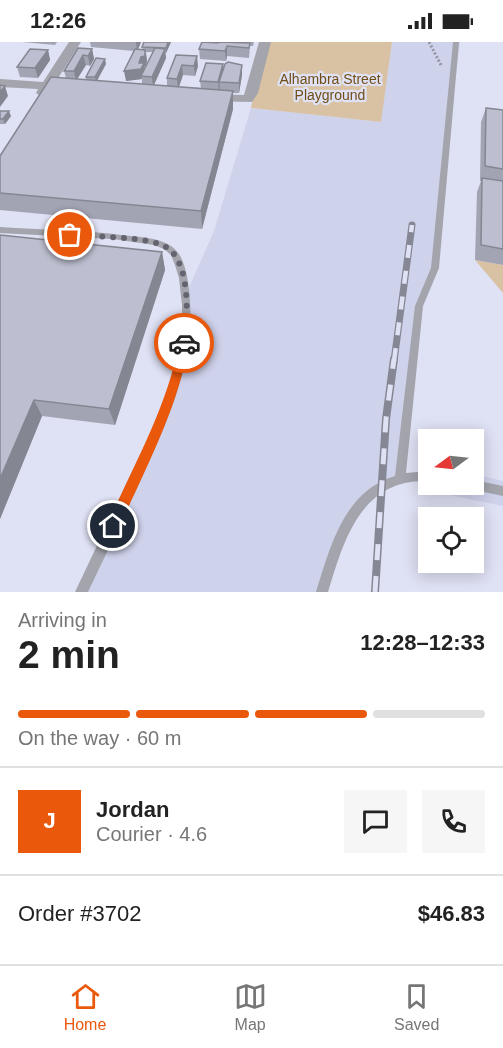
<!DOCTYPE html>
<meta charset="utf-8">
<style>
:root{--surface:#fff;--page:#f6f6f6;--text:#222;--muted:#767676;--line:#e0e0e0;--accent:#ea580c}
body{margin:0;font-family:Arial,sans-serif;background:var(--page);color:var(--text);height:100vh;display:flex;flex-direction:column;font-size:22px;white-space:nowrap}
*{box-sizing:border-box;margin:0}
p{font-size:20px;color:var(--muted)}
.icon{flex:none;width:33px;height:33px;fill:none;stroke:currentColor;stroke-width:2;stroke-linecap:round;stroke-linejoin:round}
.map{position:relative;height:550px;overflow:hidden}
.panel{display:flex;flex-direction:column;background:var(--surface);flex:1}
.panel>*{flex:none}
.needle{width:39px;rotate:255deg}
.buttons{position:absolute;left:418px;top:387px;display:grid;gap:12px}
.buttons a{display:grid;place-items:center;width:66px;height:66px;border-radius:0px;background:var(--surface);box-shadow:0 3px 15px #0003;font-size:30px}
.pin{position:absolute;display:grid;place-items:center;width:51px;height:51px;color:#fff;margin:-26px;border:3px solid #fff;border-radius:50%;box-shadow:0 2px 6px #0007}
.courier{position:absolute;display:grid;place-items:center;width:60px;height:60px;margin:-30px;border:4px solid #ea580c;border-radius:50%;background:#fff;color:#222;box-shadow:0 2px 8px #0007}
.head em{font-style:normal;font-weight:800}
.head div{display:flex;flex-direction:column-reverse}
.head{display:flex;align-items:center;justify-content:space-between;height:102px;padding:0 18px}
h1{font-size:39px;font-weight:800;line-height:45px}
.bar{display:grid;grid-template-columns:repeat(4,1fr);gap:9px 6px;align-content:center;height:72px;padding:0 18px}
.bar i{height:8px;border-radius:4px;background:var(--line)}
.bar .current{background:var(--accent)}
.bar p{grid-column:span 4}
.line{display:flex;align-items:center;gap:15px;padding:0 18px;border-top:2px solid var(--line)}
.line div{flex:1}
.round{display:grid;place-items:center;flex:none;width:63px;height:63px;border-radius:0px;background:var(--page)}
.status{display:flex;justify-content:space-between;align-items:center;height:42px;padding:0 30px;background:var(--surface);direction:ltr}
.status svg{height:16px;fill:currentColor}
.menu{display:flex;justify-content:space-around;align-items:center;height:84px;border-top:2px solid var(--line);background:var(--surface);font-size:16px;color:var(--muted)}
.menu a{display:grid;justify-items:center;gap:3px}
.menu .current{color:var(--accent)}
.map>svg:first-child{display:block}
</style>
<div class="status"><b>12:26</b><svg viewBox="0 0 49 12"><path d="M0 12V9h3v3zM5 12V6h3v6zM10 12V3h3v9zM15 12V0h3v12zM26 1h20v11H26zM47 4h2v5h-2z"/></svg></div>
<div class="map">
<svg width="503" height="550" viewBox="0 0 503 550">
<rect width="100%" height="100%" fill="#dfe1f4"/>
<g fill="#cfd2eb">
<path d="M392 0H460L443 139 435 226 419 264 400 437 356 466 323 550H79L179 330 187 250 214 189 251 66 380 80Z"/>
<path d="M474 432 503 439V464L440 451V443L474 442Z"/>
</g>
<g fill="#d9c2a4">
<path d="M265 0H392L381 80 251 66Z"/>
<path d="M475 218 503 223V251Z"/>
</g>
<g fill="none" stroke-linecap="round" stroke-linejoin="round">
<path stroke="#9293a1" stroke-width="3" stroke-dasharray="2 2" stroke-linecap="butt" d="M429 0 441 23"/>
<g fill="#a3a4ac" fill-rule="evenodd">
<path d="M453 0H459L439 226 423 264 406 431 429 429V439C361 436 344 498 328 550H316C330 505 344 449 395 434L415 264 431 226Z"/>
<path d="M0 185C41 188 82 188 122 193 138 195 157 195 171 204 182 211 186 227 188 240 199 312 171 371 142 435 124 474 106 512 88 550H75L149 394 170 343 177 316 182 289V263L179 236 175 223 171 213 164 207 154 203 113 197 0 191Z"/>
<path d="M474 438 503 444V454L465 446 464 442H474Z"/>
</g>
<g fill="#a3a4ac" fill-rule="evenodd">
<path d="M69 0H81L55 41 74 43 76 46 74 49 50 48 46 54 42 55 36 51 38 47 0 45V37L43 40Z"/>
<path d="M259 0H271L258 51 252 60 204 59 202 56 204 53 208 52 244 53Z"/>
</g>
<g stroke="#868794" stroke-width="7">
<path id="rail-far1" d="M394 319 412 183"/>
</g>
<g stroke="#868794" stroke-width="8">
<path id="rail" d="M375 550 386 377 394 317"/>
</g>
<use href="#rail-far1" stroke="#dfe1f4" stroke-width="4.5" stroke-dasharray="13" stroke-linecap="butt"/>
<use href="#rail" stroke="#dfe1f4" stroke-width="5" stroke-dasharray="16" stroke-linecap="butt"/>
</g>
<g fill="#a3a4b3" fill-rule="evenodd">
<path d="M22 0H57L55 3Z"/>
<path d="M90 0H141L138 8H143L142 5 144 0H171L166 11H165L166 16 154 43 167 44V36L176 13 198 24 195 34 183 33 179 45 201 46 200 39 223 22 224 26 242 33 239 51H233V67L202 187 0 168V114L66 36 64 29 92 7 94 17 90 24 86 23 77 37 86 38V35L106 22 97 39 142 42V37L126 39 134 9 91 5ZM146 10H153L146 24 147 18Z"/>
<path d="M211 0H254L253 4H250L249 16 227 14 226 19 200 17 199 7 211 1Z"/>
<path d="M48 8 50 18 38 36 20 35 17 25Z"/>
<path d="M486 66 503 68V223L475 218 477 150 481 139H480L481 80Z"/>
<path d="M0 69 11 74 5 82H0Z"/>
<path d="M0 193 162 210 165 228 115 383 42 374 0 477Z"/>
</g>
<g fill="#848692">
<path d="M136 0H141L137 9Z"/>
<path d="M168 0H171L166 11V6Z"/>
<path d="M227 4V14L226 19 225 9Z"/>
<path d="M92 7 94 17 90 24 88 14Z"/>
<path d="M165 7 166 16 153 45 152 35Z"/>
<path d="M48 8 50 18 38 36 35 26Z"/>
<path d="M145 8 147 18 146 24H144L145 31 141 34 142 37 126 39 124 29 139 21Z"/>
<path d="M83 13 86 23 76 39 74 29Z"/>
<path d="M197 14 198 24 195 34 194 24Z"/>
<path d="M105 17 106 22 96 40 95 35Z"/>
<path d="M223 22 224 32 219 40 220 46 219 50 218 40Z"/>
<path d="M182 23 183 33 178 47 177 37Z"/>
<path d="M242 23V33L239 51V41Z"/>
<path d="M5 44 8 54 0 65V50Z"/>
<path d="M233 49V67L202 187 201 169Z"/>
<path d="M9 69 11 74 5 82 3 77Z"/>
<path d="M162 210 165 228 115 383 109 367Z"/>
<path d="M34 358 42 374 0 477V437Z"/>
</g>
<g fill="#bdbfd0" stroke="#848692" stroke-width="1.5">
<path d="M144 0H168L166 6 142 5Z"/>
<path d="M202 0 218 1V0L250 1 249 6 227 4 225 9 199 7Z"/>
<path d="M78 6 92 7 88 14 83 13 74 29H64Z"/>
<path d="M155 6 165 7 152 35 141 34Z"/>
<path d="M30 7 48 8 35 26 17 25Z"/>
<path d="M135 7 145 8V14L141 15 139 21H144L141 27 124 29Z"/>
<path d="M176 13 197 14 194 24 182 23 177 37 167 36Z"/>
<path d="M96 16 105 17 95 35H86Z"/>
<path d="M228 20 242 23 239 41 219 40 225 22Z"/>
<path d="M206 21 223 22 218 40 200 39Z"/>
<path d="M51 35 233 49 201 169 0 151V114Z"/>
<path d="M0 43 5 44 0 50Z"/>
<path d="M486 66 503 68V127L485 124Z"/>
<path d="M0 69H9L3 77H0Z"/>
<path d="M482 136 503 139V207L481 203Z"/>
<path d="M0 193 162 210 109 367 34 358 0 437Z"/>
</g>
<path fill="#ea580c" d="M184 297 189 301C178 367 145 427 118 488L113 490 109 488 107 484C133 423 167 367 179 301Z"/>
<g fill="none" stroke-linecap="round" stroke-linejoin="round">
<path stroke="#63646f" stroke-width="6" stroke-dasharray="0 10.8" d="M70 193C93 195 148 194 166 205 191 220 188 276 184 301"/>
</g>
<g text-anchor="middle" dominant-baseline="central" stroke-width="4.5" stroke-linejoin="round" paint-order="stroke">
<g font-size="14" fill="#724e17" stroke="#dfe1f4">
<text x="330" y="37">Alhambra Street<tspan x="330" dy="16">Playground</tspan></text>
</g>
</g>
</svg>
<div class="buttons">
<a><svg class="needle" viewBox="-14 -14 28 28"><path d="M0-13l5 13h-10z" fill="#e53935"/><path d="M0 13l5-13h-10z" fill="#767676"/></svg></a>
<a><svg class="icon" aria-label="locate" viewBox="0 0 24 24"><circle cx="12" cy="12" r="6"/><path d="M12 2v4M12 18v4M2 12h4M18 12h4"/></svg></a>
</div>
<div class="pin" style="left:70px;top:193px;background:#ea580c"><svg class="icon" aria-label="bag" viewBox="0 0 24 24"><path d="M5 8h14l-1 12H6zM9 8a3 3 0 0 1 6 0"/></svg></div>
<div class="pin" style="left:113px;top:484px;background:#1f2937"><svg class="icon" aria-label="home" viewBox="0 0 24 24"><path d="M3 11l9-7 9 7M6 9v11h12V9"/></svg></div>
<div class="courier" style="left:184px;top:301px"><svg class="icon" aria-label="car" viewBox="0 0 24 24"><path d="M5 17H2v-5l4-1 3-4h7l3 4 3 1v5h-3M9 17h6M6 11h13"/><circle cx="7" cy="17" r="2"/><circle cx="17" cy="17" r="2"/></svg></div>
</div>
<section class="panel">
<div class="head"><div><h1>2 min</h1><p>Arriving in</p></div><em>12:28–12:33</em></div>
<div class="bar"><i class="current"></i><i class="current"></i><i class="current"></i><i></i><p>On the way · 60 m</p></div>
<div class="line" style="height:108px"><b class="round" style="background:var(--accent);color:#fff">J</b><div><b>Jordan</b><p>Courier · 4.6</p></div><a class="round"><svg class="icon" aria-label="chat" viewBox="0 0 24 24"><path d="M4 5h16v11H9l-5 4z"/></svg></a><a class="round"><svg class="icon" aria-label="phone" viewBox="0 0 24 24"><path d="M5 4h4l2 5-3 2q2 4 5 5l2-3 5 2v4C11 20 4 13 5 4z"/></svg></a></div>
<div class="line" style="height:78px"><div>Order #3702</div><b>$46.83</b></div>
</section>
<nav class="menu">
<a class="current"><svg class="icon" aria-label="home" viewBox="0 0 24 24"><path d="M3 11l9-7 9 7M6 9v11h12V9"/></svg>Home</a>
<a><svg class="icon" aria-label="map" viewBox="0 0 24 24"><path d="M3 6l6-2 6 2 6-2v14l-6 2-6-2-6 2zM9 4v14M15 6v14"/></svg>Map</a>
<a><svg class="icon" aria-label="saved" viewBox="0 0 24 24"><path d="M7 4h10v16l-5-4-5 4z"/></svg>Saved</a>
</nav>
